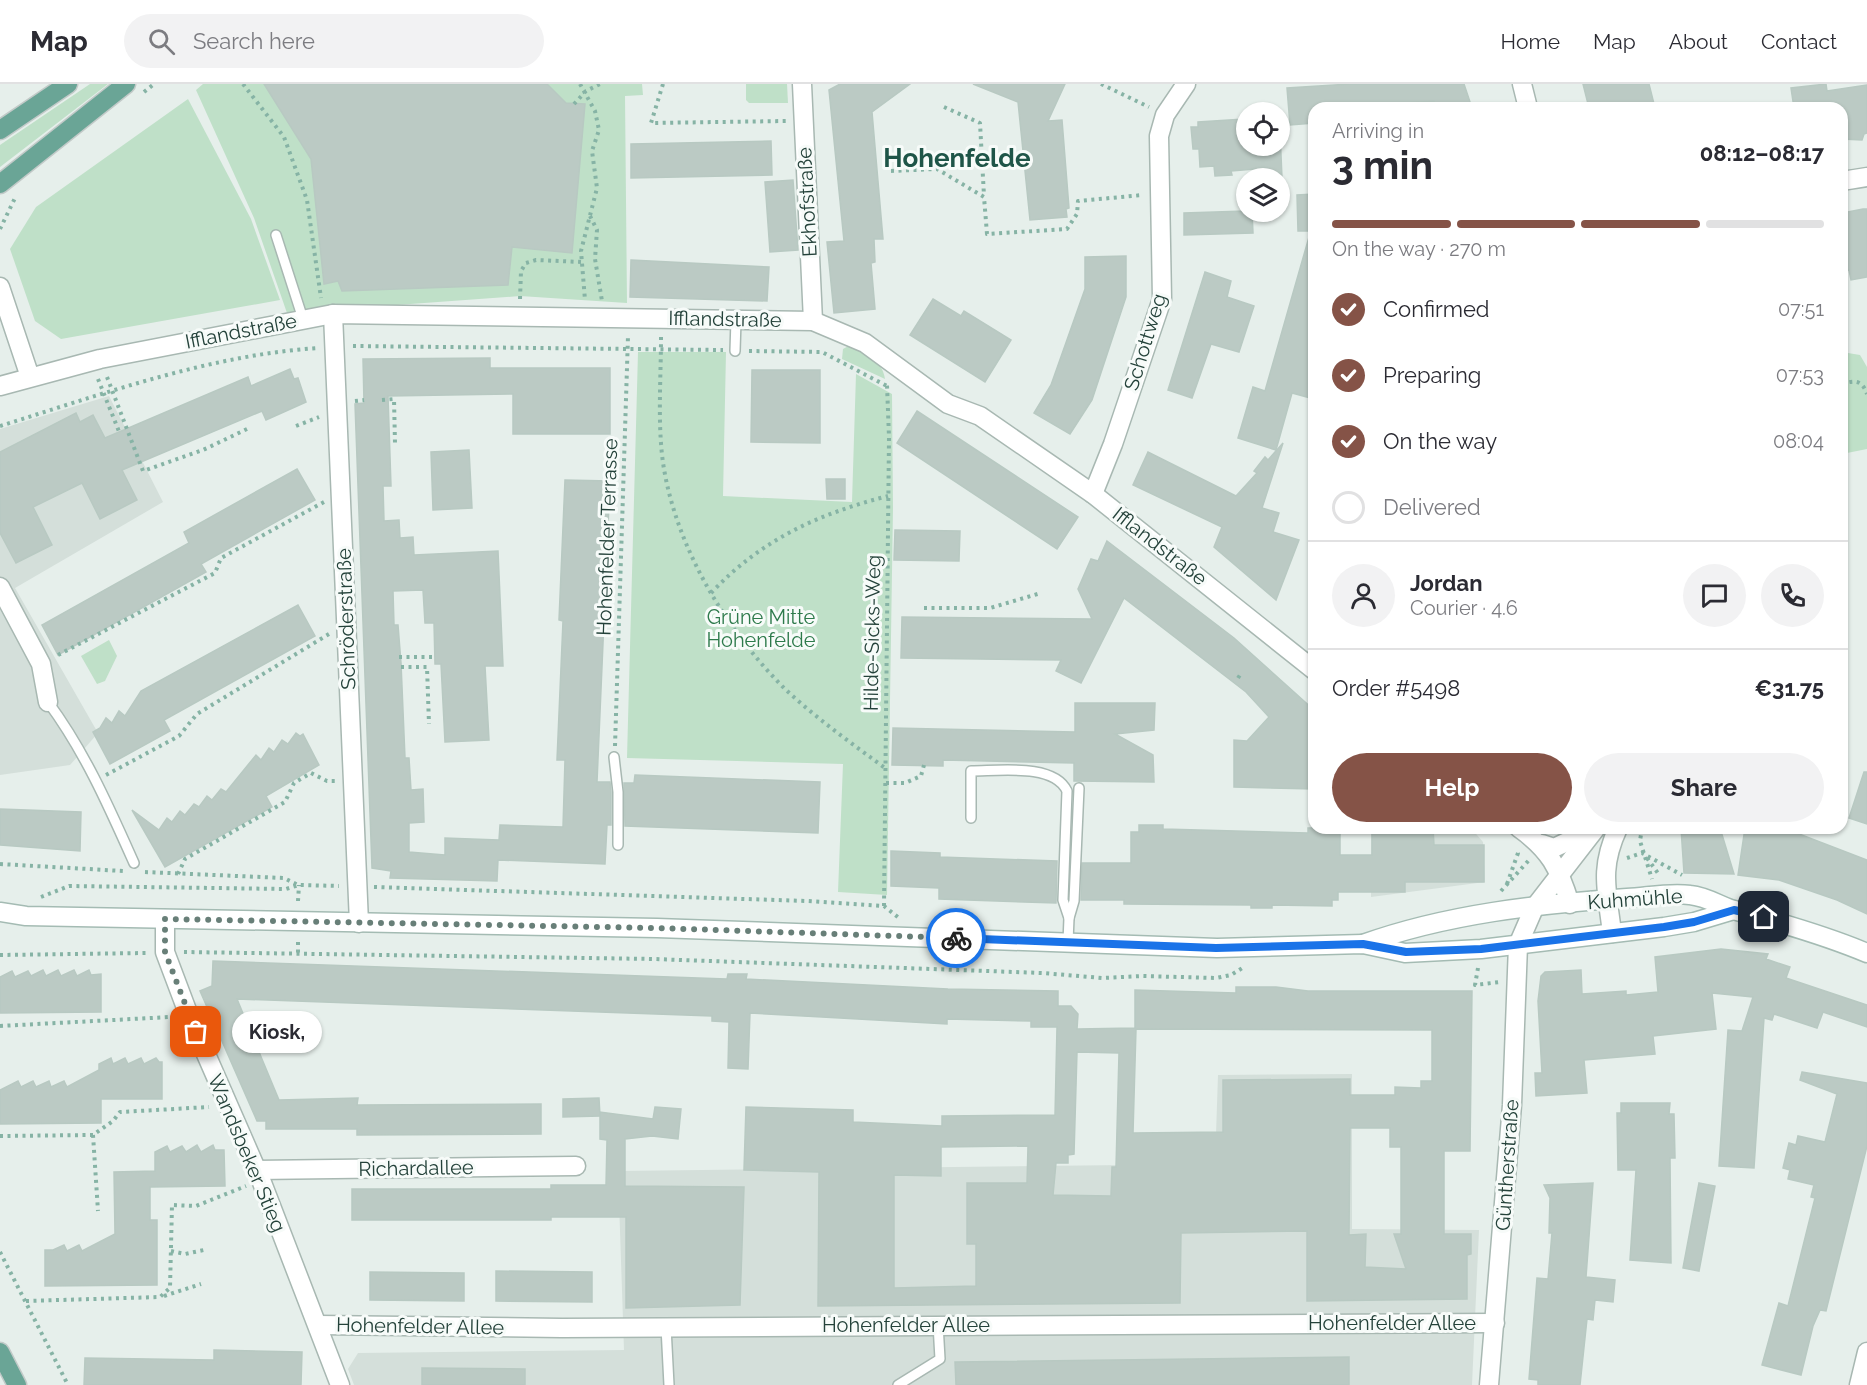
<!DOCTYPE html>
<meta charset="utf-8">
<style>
:root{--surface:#fff;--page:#f2f2f3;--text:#2b2b33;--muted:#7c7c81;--line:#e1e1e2;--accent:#855347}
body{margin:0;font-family:Raleway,sans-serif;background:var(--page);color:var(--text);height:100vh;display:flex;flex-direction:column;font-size:22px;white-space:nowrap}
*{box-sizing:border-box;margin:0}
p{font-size:20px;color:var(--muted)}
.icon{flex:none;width:33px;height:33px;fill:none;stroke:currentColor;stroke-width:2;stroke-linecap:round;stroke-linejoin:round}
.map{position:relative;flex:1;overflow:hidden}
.details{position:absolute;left:1308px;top:18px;width:540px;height:732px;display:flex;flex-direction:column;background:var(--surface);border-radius:18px;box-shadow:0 2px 4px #0004}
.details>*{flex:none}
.tools{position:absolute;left:1236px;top:18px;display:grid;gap:12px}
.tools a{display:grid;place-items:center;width:54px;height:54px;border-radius:50%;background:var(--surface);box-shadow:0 2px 4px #0004;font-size:30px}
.pin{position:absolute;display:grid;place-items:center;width:51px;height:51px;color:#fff;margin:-26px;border-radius:12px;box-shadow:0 3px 9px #0006}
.courier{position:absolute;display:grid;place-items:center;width:60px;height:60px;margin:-30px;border:4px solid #1a73e8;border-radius:50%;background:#fff;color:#222;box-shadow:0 2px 8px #0007}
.bubble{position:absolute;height:42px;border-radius:21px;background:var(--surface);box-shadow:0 2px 4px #0004;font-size:20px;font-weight:700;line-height:42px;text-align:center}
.overview em{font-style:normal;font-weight:700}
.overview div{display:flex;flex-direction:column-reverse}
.overview{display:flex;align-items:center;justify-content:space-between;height:102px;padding:0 24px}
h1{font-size:39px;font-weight:700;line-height:45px}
.bar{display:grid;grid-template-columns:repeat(4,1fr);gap:9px 6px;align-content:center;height:72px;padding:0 24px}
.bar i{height:8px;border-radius:4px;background:var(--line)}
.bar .active{background:var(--accent)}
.bar p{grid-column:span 4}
.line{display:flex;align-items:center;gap:15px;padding:0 24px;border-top:2px solid var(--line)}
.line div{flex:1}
.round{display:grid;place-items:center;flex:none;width:63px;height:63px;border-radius:32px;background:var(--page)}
ol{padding:0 24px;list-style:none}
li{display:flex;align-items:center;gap:18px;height:66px}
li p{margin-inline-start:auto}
li .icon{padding:6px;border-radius:50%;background:var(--accent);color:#fff;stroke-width:4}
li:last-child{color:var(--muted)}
li i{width:33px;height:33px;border:3px solid var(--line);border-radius:50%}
.action{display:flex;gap:12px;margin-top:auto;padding:12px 24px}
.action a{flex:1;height:69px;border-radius:36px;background:var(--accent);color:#fff;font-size:24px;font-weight:700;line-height:69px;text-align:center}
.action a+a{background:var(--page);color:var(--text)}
header{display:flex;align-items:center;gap:36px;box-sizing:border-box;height:84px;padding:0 30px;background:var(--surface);border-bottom:2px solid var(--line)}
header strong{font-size:28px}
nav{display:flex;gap:33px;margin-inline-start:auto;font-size:21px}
.search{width:420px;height:54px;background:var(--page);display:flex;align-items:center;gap:15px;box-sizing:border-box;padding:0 21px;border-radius:33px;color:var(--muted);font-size:22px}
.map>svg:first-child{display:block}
</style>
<header>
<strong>Map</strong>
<div class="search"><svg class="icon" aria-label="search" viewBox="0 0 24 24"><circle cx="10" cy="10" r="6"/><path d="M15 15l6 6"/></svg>Search here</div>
<nav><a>Home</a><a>Map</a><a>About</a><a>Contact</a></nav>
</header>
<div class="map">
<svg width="1867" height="1301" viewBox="0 0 1867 1301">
<rect width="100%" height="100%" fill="#e6efeb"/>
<g fill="#d4dfda">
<path d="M109 312 163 418 15 504 98 649 70 681 0 691V345Z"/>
<path d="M1371 744H1471L1483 758 1485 798 1371 813Z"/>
<path d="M1352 990V1145L1479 1146 1472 1301H354L348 1285 358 1269 624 1266 618 1087 1215 1080 1218 991Z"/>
</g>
<g fill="#bfe0c8">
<path d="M90 0H108L0 83V61Z"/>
<path d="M203 0H642L643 11 625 12 627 219 520 212 287 229 254 134 196 6Z"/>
<path d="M746 0H787L788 19H749L746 16Z"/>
<path d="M188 15 251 135 280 216 61 255 35 237 10 165 36 123Z"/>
<path d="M852 260C865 269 883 277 885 295L842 275 843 265Z"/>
<path d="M638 268H726L723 412 852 418 856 290 892 310 893 424 887 811 838 808 843 680 627 674Z"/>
<path d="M1842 268 1860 271 1867 283V365L1842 370Z"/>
<path d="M109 556 117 572 105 597 97 600 81 572Z"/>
</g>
<g fill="#bbcac4" stroke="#b8c9c2" stroke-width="1.5" fill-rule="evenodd">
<path d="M264 0H547L566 19 585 20 572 169 512 163 508 201 342 207 338 197 324 200 311 75Z"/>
<path d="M840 0H910L872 28 883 155H874L875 178 871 179 875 225 834 229 827 158 844 157 829 6Z"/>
<path d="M973 0H1065L1048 37 1062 36 1069 124 1066 125 1067 133 1030 136 1018 18Z"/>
<path d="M1350 0H1464L1472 24H1436L1434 17 1390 20 1391 24H1314V39L1290 41 1287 4Z"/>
<path d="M1583 0H1649L1655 24H1589Z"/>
<path d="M1826 0 1827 7 1867 1V49L1864 50 1862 56 1842 55V24H1794L1791 4Z"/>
<path d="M1244 35 1246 62H1280V48L1282 94H1267V84L1231 87 1232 91 1215 92 1214 82 1200 83 1199 65H1193L1191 43H1198V38Z"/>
<path d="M771 57 772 91 631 94V60Z"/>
<path d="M793 96 798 166 770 168 765 98Z"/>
<path d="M1314 110V147H1298L1297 111Z"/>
<path d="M1863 125H1867V193L1851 196 1849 186 1842 187V129Z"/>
<path d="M1246 127 1252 128 1253 149 1184 151V129Z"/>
<path d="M1309 153 1314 154V315L1292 309 1276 366 1238 354 1253 303 1265 307Z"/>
<path d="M1126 172V213L1092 316 1070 350 1034 329 1051 301 1085 205V173Z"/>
<path d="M631 176 769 183 767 217 630 213Z"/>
<path d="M1205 188 1231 197 1227 213 1254 222 1239 268 1211 260 1192 314 1168 306Z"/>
<path d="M933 215 961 232 964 227 1011 256 985 298 910 251Z"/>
<path d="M490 274V284H610V350H513V310L388 312 391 402H383L384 437 399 436 400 454 413 453 414 471 498 467 503 582H485L489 656 445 658 441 580H435L434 539H425L423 506 393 507 394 541H398L401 579 405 674H409L411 706 423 705 424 738 409 739V768L445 771V754L499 756 500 741 563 743 565 676H557L563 537 559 536 565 396 610 397 597 698H610L611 708V741H607L605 780 498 776 497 797 390 794 391 787 372 784 355 320 364 319 363 275Z"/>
<path d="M290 285 294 295 298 294 306 318 266 336 262 327 122 386 137 416 100 435 82 399 33 423 52 461 16 479 0 449V368L76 329 80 338 93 331 105 354 248 293 251 302Z"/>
<path d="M752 286H820V359L751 358Z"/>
<path d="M917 327 1078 433 1057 465 897 359Z"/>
<path d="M1283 359 1262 424 1279 429 1273 448 1299 456 1276 516 1214 463 1222 443 1133 401 1148 368 1236 412 1257 389 1254 387 1265 373 1268 376Z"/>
<path d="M469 366 472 424 433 426 431 368Z"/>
<path d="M297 385 315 416 201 480 206 488 58 571 42 541 189 459 184 448Z"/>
<path d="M826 395H845V415H827Z"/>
<path d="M895 446 960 447 959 477 894 476Z"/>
<path d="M1107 457 1234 554 1314 626V705L1234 703V656L1247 657 1269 633 1246 608 1124 514 1081 599 1056 587 1061 576 901 574 902 533 1092 535 1078 505 1091 475 1098 477Z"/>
<path d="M298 521 315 552 164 636 170 647 110 680 93 648 100 644 106 634 112 639 119 627 125 632 141 607Z"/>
<path d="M1075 619H1155L1154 646 1115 650 1153 671 1154 698 1074 697V679L943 676V682L892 681 893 644 1075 648Z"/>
<path d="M296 649 300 652 303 650 319 681 266 712 272 723 165 783 132 726 159 746 167 734 172 738 180 727 185 731 194 720 199 723 207 712 212 716 221 705 226 708 256 671 261 676 269 664 274 668 282 656 288 660Z"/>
<path d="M1864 688H1867V740L1849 734Z"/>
<path d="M635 691 820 698 818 749 625 742 624 699H634Z"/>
<path d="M0 725 81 728 80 767 0 761Z"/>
<path d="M1139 741H1163V745L1308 749V744H1340V771H1372V744H1433L1434 761H1484V798H1405V808H1338V816H1332V822L1272 821V824H1251V821L1124 820V816H1081L1082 779H1131V748H1139Z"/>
<path d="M1681 744H1720L1734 790 1684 789Z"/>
<path d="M1745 744 1794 748 1867 776V830L1837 816 1779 796 1738 791Z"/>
<path d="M891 767 940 769V773L1057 777 1056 819 939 815V804L891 802Z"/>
<path d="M1721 865 1768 870 1766 875 1790 883 1786 894 1867 921V943L1823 928 1817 944 1774 930 1772 936 1764 934 1754 1084 1719 1082 1728 946 1742 947 1753 913 1712 909 1716 945 1653 952 1655 970 1584 976 1587 1009 1536 1012 1535 989H1542L1538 917 1541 892 1545 888 1581 886 1582 910 1626 907V911L1658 908 1655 873Z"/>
<path d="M213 877 727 895 728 890H747L746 895 948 905 1058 907V922H1071L1078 930 1077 945 1135 944V906L1236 909V903H1276L1308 907H1472L1470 1067H1444V1150H1471V1170L1467 1171V1215L1307 1217V1147L1181 1149 1180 1219 818 1222 819 1088 744 1086 746 1023 853 1026V1038L942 1042V1032L1055 1031 1057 943H1031V937L947 935V940L750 929 748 985 728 984 729 938 712 937V932L237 915 279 1016 358 1014 357 1021 541 1020V1050L357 1051V1045H266V1037H257L200 907 212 902ZM1136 945 1432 946V997H1421V1004L1395 1003V1011H1350V995L1223 996V1048L1133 1049ZM1077 968 1119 969 1116 1083H1112L1111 1112 1053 1111 1056 1079H1068V1071L1074 1070ZM1350 1044H1390V1063H1401V1150H1394L1406 1185 1365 1183 1366 1150 1349 1151ZM1028 1062 1027 1099H967V1160H976V1202L894 1204V1091L941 1092V1063Z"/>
<path d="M43 886 46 892 58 886 61 892 74 886 77 892 89 886 91 891 101 890V928L0 929V893L12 887 15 893 28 887 31 892Z"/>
<path d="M111 974 113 980 125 974 128 980 141 974 144 980 156 974 159 978H162V1015H101V1039L0 1040V1006L18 997 21 1003 33 997 36 1003 49 997 51 1003 64 997 67 1003 99 986V980Z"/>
<path d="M1802 988 1867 999V1062L1826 1227 1820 1226 1813 1242 1801 1291 1762 1281 1779 1219 1788 1222 1815 1114 1811 1113 1814 1101 1788 1095 1790 1086 1783 1084 1789 1059 1796 1061 1798 1052 1825 1058 1837 1010 1800 996Z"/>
<path d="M599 1014 600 1032 563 1033V1015Z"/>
<path d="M1621 1019H1670L1669 1030H1674L1675 1074H1670L1671 1179 1630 1176 1636 1086H1618L1617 1029H1621Z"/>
<path d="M655 1023 681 1025 678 1055 652 1052 625 1055V1102L744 1103 740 1221 626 1224V1133H551V1136H352V1105H551V1101H606L607 1056 600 1055V1028L653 1035Z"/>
<path d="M197 1061 201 1068 213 1061 215 1066H224L225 1102 150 1103V1136H157V1201L45 1202V1166H53L64 1161 67 1167 79 1161 82 1167 115 1150 114 1088 155 1087V1068L167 1062 170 1068 182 1062 186 1068Z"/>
<path d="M1593 1099 1586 1193 1615 1196 1613 1218 1595 1216 1593 1236 1587 1235 1580 1301H1538V1296L1529 1295 1537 1194 1548 1195 1552 1149H1549L1550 1114 1544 1101Z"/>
<path d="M1699 1099 1715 1102 1699 1187 1683 1184Z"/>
<path d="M496 1187 592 1188V1218L496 1217Z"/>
<path d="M370 1188 464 1189V1217L370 1216Z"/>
<path d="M214 1266 302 1268 301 1301H84L85 1274 214 1276Z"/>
<path d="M1349 1273V1301H956L955 1278Z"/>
<path d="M422 1284 525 1285V1301H422Z"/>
</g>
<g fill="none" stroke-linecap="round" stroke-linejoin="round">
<g stroke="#a8b8b2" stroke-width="12">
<g id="lane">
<path d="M276 151 303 235"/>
<path d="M735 267 736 236"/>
<path d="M48 618C85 668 109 723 134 779"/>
<path d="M614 673 618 708V761"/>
<path d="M971 734V687C999 687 1054 679 1067 707L1063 816 1069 834"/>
<path d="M1068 858 1069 834 1074 817 1079 704"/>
<path d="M666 1243 669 1301"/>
<path d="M898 1301 940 1275 938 1240"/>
</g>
</g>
<g stroke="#a8b8b2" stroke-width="21">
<g id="street">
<path d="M802 0 813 237"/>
<path d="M1522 0 1528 24"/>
<path d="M1842 97 1867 93"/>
<path d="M0 203 30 293"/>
<path d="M333 230 359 839"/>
<path d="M0 302 100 275 333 230 813 237 865 259 948 320 980 332 1093 410 1314 586"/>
<path d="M1093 410 1113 360 1162 215 1159 52 1165 31 1186 0"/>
<path d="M0 503 41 580 48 618"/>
<path d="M1519 744C1550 766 1559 784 1570 820"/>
<path d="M1542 760 1554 764 1577 753 1583 744"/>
<path d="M165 835V868L188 929 261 1096 340 1301"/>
<path d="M1612 849C1607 806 1599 785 1618 744"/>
<path d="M256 1086 576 1082"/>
<path d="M318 1241 562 1244 1495 1239"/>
<path d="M1489 1301 1512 1021 1518 861 1534 824 1596 744"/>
<path d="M1859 1301 1867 1268"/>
</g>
</g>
<g stroke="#a4bbb3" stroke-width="21">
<g id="secondary">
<path d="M0 828 26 832 657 844 1217 864 1363 860 1405 869 1481 865 1664 843 1694 838 1734 826"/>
<path d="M1363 860C1447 830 1538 820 1627 814 1647 813 1670 808 1690 811 1709 813 1721 823 1737 827 1782 839 1824 851 1867 869"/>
</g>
</g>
<g stroke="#c2cac8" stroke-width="21">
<g id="primary">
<path d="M0 46 68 0"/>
<path d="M0 100 126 0"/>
<path d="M0 1268 17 1301"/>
</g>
</g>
<g stroke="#86b3a5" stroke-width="4" stroke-dasharray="3 4.5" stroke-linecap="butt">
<path d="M243 0 284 53 307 116 321 214"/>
<path d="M580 0 595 27 599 46 592 67 597 104 581 167 585 216"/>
<path d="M663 0 651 39 786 37"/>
<path d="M1101 0 1149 23"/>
<path d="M144 8 154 0"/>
<path d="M574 20 586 7 600 0"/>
<path d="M944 23 980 39 984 112"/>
<path d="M891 87 937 85 984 113 987 150 1067 145 1077 130 1078 117 1143 111"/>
<path d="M590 132 597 146 595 175 602 217"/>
<path d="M0 145 15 114"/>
<path d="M520 215 521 187 526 179 536 176 581 178"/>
<path d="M661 253C661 295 657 344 664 385 678 467 727 547 785 605 816 634 851 659 885 684"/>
<path d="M353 262 723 266"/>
<path d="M749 267 822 268 887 302"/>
<path d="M107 293 143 387 203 366 247 345"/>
<path d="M98 295 120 350"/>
<path d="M1842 300C1855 296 1862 296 1867 310"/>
<path d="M382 316 394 315 395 359"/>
<path d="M355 317 364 316"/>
<path d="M0 342C103 310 210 271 318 264"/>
<path d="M296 342 319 333"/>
<path d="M711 509C762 455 818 430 888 412"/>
<path d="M924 524H990L1041 509"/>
<path d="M58 571 215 489 221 474 324 418"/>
<path d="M399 573H435"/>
<path d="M401 583H427L429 640"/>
<path d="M1238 594 1242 588"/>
<path d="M615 662 628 252"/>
<path d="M106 691 179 652 197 630 329 550"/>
<path d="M886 699H905L921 692 924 681"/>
<path d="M1642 744 1640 757 1652 795"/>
<path d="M1627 774 1642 769 1682 791"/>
<path d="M1647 774 1660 792"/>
<path d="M0 780 123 787"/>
<path d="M145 788 284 794 298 801"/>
<path d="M178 790 185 775 285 718 294 699 311 689 327 697H337"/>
<path d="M1507 800 1518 769 1517 765"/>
<path d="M374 803 807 817 884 822 899 834"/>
<path d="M1501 807 1530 775"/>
<path d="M41 813 69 802 286 805 299 801 339 802"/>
<path d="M298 817 299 801"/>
<path d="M884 822 889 353 887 301"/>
<path d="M298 858V869"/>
<path d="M184 868 654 875 1042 889 1102 894 1143 892 1216 894 1231 891 1244 883"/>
<path d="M0 871 146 869"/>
<path d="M1478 884 1475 901 1500 898"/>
<path d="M0 942 170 933"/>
<path d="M93 1051 98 1127"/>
<path d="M0 1052 93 1051 113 1037 120 1028 209 1023"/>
<path d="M171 1167 185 1170 204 1166"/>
<path d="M0 1168 68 1301"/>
<path d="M164 1212 201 1200"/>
<path d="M26 1217 160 1213 170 1204 172 1121 196 1122 246 1102"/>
</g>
<use href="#lane" stroke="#fff" stroke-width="9"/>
<use href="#street" stroke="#fff" stroke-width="18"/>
<use href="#secondary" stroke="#fff" stroke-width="18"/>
<use href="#primary" stroke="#6aa596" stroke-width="18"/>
</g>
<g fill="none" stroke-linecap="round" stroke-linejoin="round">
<path stroke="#687f78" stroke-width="6" stroke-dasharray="0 10.8" d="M196 948 165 868V835L657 844 956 854"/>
<path stroke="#1a73e8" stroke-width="8" d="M956 854 1216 864 1363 860 1406 868 1481 865 1664 843 1694 838 1734 826 1764 833"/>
</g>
<g text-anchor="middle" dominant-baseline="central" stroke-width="6" stroke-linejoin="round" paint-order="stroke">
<g font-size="20" fill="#24423a" stroke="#f7fbf9">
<text transform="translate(807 118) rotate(-93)">Ekhofstraße</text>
<text transform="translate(725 235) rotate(1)">Ifflandstraße</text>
<text transform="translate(241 247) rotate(-11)">Ifflandstraße</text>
<text transform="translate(1145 258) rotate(-73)">Schottweg</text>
<text transform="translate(607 453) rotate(-88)">Hohenfelder Terrasse</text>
<text transform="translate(1160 462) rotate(38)">Ifflandstraße</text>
<text transform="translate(346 535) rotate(-92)">Schröderstraße</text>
<text transform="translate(872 549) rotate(-89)">Hilde-Sicks-Weg</text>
<text transform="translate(1635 815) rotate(-4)">Kuhmühle</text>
<text transform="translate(247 1069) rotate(67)">Wandsbeker Stieg</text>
<text transform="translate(1507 1081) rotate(-86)">Güntherstraße</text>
<text transform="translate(416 1084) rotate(-1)">Richardallee</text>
<text x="1392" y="1239">Hohenfelder Allee</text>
<text x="906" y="1241">Hohenfelder Allee</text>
<text transform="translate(420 1242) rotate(1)">Hohenfelder Allee</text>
</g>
<g font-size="20" fill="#2d7a4b" stroke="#f7fbf9">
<text x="761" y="533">Grüne Mitte<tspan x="761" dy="23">Hohenfelde</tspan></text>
</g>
<g font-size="26" font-weight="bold" fill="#1f5548" stroke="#f7fbf9">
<text x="957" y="74">Hohenfelde</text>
</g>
</g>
</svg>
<div class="tools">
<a><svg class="icon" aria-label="locate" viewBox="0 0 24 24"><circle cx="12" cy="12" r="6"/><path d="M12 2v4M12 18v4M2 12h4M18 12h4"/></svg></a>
<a><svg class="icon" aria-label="layers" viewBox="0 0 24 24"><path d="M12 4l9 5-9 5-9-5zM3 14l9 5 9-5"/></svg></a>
</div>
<div class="pin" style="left:196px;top:948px;background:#ea580c"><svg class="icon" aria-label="bag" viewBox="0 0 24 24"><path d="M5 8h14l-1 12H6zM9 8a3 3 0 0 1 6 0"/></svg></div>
<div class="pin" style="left:1764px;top:833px;background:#1f2937"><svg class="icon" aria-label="home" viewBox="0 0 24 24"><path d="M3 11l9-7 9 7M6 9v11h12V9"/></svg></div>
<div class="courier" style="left:956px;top:854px"><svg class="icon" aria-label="bike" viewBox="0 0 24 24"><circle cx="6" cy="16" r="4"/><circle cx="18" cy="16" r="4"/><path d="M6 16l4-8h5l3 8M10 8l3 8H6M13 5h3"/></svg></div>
<div class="bubble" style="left:232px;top:927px;width:90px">Kiosk,</div>
<section class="details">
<div class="overview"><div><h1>3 min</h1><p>Arriving in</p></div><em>08:12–08:17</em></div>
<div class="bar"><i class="active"></i><i class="active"></i><i class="active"></i><i></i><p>On the way · 270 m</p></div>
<ol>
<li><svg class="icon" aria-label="check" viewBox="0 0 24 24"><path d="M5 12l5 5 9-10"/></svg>Confirmed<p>07:51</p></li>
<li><svg class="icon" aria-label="check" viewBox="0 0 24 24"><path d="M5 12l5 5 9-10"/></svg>Preparing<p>07:53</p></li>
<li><svg class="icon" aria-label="check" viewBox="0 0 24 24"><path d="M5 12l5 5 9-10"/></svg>On the way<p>08:04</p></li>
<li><i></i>Delivered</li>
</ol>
<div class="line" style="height:108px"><a class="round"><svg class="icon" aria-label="person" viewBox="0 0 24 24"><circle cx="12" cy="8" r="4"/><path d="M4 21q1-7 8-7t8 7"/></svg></a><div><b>Jordan</b><p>Courier · 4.6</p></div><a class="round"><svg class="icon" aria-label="chat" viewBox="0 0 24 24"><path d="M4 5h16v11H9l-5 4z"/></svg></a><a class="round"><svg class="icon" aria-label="phone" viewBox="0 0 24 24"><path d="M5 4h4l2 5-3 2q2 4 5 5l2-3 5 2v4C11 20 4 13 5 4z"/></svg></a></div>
<div class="line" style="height:78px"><div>Order #5498</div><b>€31.75</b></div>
<div class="action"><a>Help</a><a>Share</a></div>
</section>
</div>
